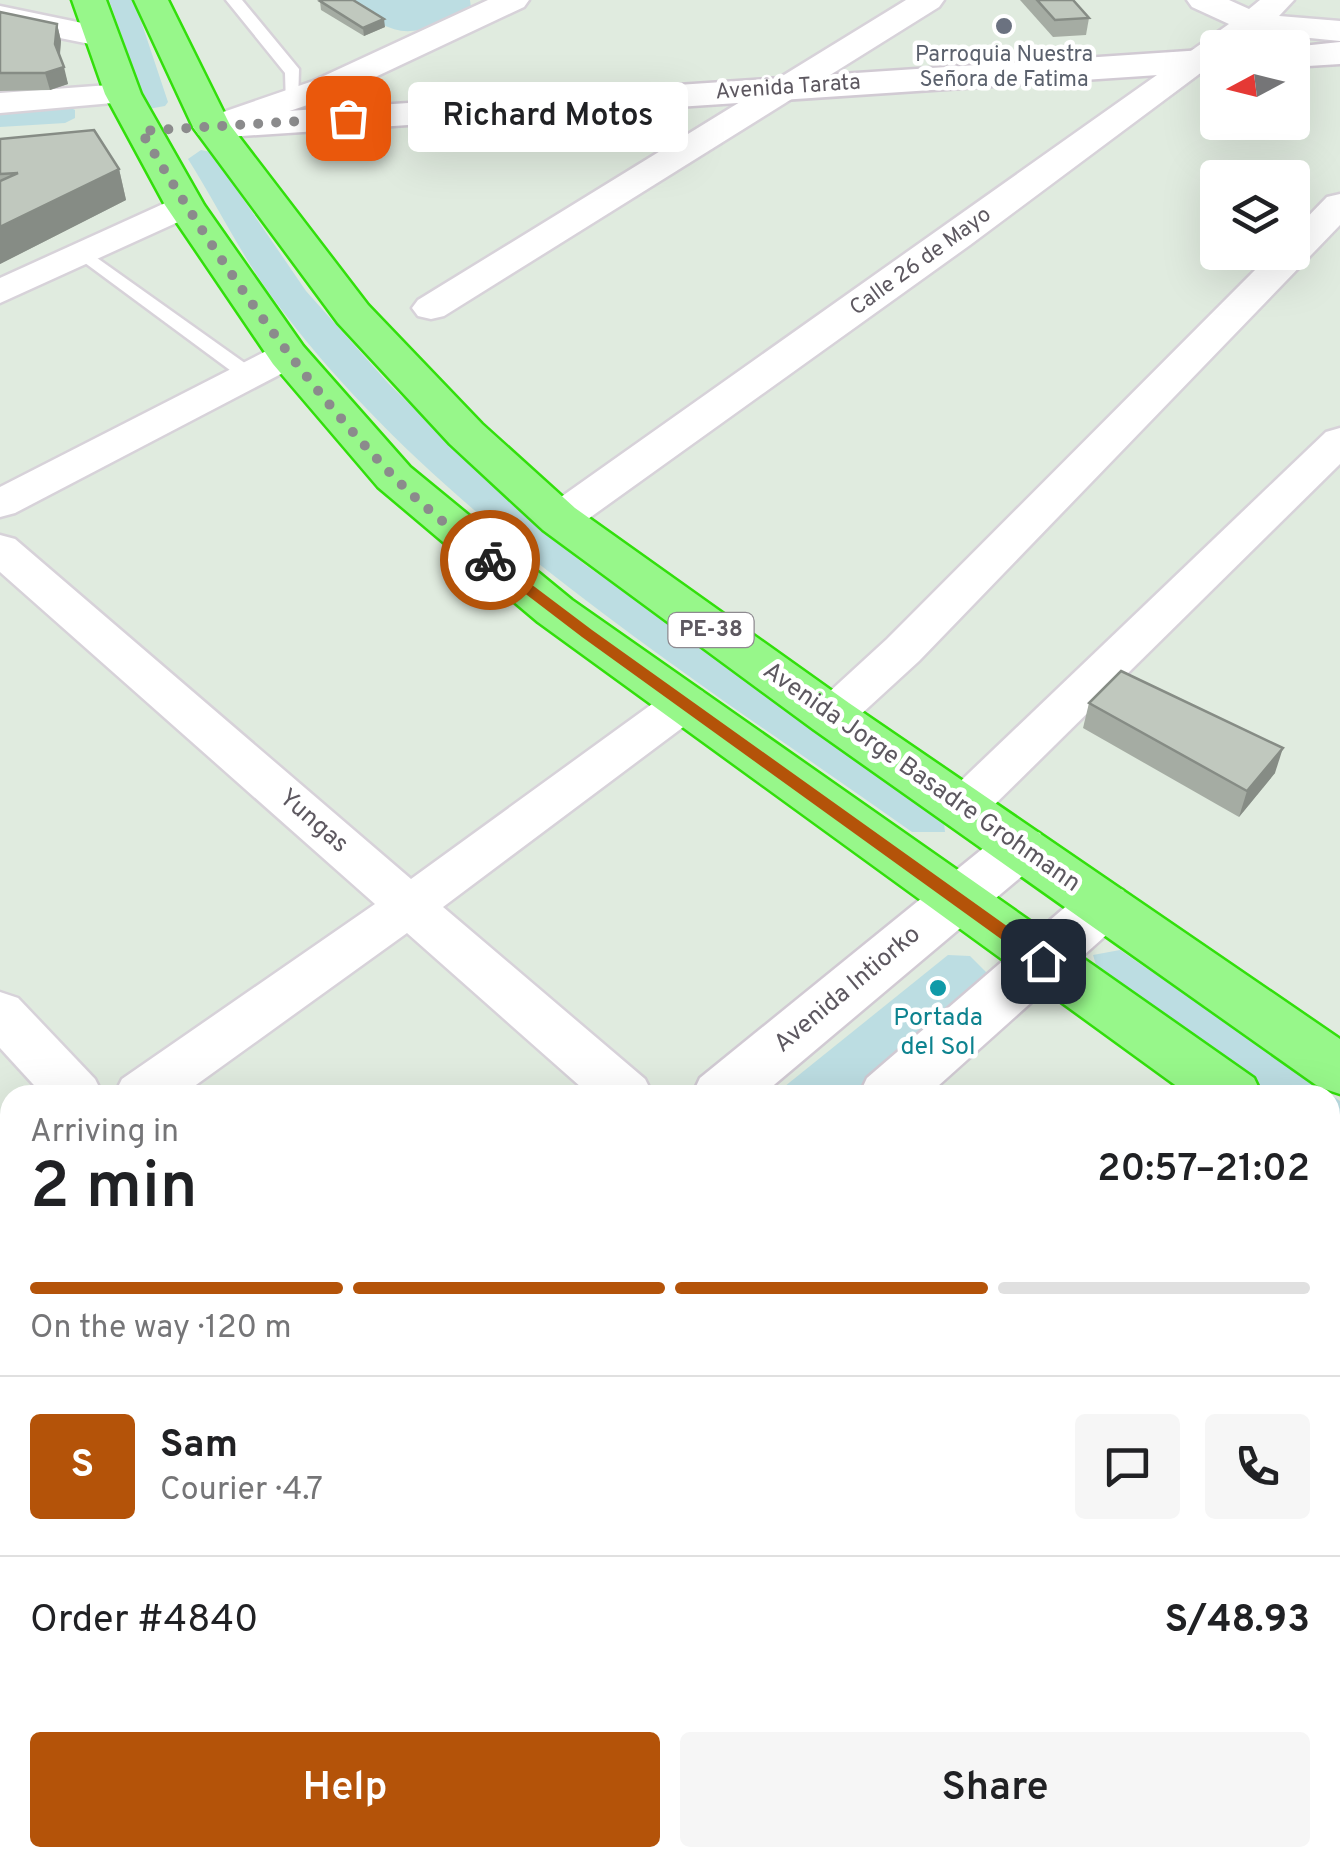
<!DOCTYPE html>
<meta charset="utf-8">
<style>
:root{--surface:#fff;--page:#f6f6f6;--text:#202124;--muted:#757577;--line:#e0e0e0;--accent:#b45309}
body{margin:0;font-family:Overpass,sans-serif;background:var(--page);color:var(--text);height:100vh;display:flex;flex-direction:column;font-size:38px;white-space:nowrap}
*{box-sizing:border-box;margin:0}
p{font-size:32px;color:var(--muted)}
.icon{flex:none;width:55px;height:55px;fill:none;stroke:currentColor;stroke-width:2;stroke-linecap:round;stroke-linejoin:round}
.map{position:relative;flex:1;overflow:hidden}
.panel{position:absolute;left:0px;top:1085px;width:1340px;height:782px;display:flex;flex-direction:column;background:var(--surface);border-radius:30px 30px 0 0;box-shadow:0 10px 40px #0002}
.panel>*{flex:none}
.needle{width:65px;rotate:263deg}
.controls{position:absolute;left:1200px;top:30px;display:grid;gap:20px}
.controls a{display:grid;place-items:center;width:110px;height:110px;border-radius:10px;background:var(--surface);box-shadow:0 10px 40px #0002;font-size:50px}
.pin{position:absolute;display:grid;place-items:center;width:85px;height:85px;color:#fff;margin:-42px;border-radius:20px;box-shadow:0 5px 15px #0006}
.courier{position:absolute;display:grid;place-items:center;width:100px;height:100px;margin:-50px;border:8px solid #b45309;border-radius:50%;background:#fff;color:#222;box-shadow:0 2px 12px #0007}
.bubble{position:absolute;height:70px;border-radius:10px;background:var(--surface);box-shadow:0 10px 40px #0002;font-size:32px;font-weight:600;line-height:70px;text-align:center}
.headline em{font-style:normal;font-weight:600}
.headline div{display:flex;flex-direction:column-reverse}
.headline{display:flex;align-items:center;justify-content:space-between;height:170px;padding:0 30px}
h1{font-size:65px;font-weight:600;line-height:75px}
.bar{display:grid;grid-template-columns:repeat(4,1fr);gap:15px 10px;align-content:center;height:120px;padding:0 30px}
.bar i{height:12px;border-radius:8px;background:var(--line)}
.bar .active{background:var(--accent)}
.bar p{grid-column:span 4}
.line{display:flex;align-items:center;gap:25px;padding:0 30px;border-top:2px solid var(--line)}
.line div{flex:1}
.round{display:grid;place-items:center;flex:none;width:105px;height:105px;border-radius:10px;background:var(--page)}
.primary-button{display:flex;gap:20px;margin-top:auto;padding:20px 30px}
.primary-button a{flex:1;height:115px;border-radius:10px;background:var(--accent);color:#fff;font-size:40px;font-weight:600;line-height:115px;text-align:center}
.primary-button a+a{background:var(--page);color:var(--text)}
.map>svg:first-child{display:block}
</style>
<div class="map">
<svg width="1340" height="1867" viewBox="0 0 1340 1867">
<rect width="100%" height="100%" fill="#e0ebdf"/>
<g fill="#bcdde2">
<path d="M109 0H134L168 102 165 106 148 109Z"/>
<path d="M340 0H470L471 8C403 42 403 38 340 0Z"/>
<path d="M67 106 75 110V118L65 123 0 127V111Z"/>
<path d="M201 150 211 152 306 291 389 384 514 506 584 564 943 814 945 832H912C696 679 434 516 275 301 242 257 217 205 188 159Z"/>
<path d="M1120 950 1340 1101V1147L1330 1140V1095H1266L1100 978 1093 955Z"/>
<path d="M948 955 970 956 993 979 873 1095H774Z"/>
<path d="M1017 1858H1221L1231 1867H1009Z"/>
</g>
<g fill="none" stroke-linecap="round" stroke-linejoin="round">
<g stroke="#d7d2d9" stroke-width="5">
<g id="lane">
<path d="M226 0H242L299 69 298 104H286L285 73Z"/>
<path d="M83 248 256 371V379H242L77 257 74 253Z"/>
</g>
</g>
<g stroke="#d7d2d9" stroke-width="5">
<g id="street">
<path d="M488 0H529L524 7 337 95 212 137 200 134 195 127 200 120 313 81Z"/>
<path d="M906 0H944L939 7 444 316 431 319 418 316 412 308 418 300Z"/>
<path d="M1187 0H1229L1249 9 1260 0H1294L1279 16 1340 21V41L1259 33 1237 48H1218V60L970 245 574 529 559 533 544 529 538 519 544 509 1229 24 1192 7Z"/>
<path d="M0 6 111 29 116 36 111 43 100 46 0 26Z"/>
<path d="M123 84 135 87 140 94 135 101 0 113V93Z"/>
<path d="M185 194 198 197 203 205 198 213 0 303V278Z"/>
<path d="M1340 194V225L919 661 847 727 831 732 815 727 808 716 815 705 887 639 1273 252H1292V233L1327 197Z"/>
<path d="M288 343 302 347 307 355 302 363 15 513 0 517V487L274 347Z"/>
<path d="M1340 428V464L980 819 963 825 946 819 939 807 946 795 1326 432Z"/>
<path d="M0 535 15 539 411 879 670 691 686 686 702 691 709 702 702 713 443 907 645 1079 653 1095H590L407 933 182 1095H114L122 1079 375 904 0 572Z"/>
<path d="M0 992 18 998 95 1079 103 1095H43L0 1048Z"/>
<path d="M10 1163V1214L0 1218V1167Z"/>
<path d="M1330 1676 1340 1680V1751L1330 1747Z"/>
<path d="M811 1858H884L880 1867H807Z"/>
</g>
</g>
<g stroke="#d1cad3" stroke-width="5">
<g id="secondary">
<path d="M1340 42V64L1292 67V48H1283Z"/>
<path d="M1218 49V71L212 138 199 135 193 127 199 119 212 116Z"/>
<path d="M1021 827 1040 833 1048 847 1040 861 762 1095H692L700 1078 1002 833Z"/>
<path d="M1104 884 1123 890 1131 905 1123 920 928 1095H859L867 1078 1085 890Z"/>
<path d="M10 1647V1724L0 1728V1651Z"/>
<path d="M10 1817V1858H47L43 1867H0V1822Z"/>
</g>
</g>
<g stroke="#32df0b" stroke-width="5">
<g id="highway">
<path d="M72 0H106L141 94 204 205 303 346 410 467 572 600 1254 1078 1262 1095H1189L538 622 378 487 273 364 165 205 105 94Z"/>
<path d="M134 0H168L230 125 368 305 482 424 575 508 849 703 1340 1039V1094L1319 1087 813 729 543 530 450 444 338 323 193 127Z"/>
<path d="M1330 1138 1340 1141V1197L1330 1193Z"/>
</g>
</g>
<use href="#lane" fill="#fff" fill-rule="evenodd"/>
<use href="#street" fill="#fff" fill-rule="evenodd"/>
<use href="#secondary" fill="#fff" fill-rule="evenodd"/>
<use href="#highway" fill="#97f78a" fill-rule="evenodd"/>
</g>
<g fill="#a5aca3">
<path d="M1020 0H1073L1089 18 1086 35 1053 37Z"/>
<path d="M320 1 385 27 364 36 321 10Z"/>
<path d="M0 12 57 24 61 41 60 56 68 84 50 90 0 91Z"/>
<path d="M0 139 119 169 126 200 0 264Z"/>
<path d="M1089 703 1275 773 1239 817 1083 728Z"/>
</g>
<g fill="#868c85">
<path d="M384 19 385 27 364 36 363 28Z"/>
<path d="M57 24 61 41 59 61 55 44Z"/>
<path d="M64 67 68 84 50 90 45 73Z"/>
<path d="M119 169 126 200 0 264V227Z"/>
<path d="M1283 748 1275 773 1239 817 1247 791Z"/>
<path d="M10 1600V1619L0 1627V1608Z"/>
</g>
<g fill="#c0c8be" stroke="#868c85" stroke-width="2.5">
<path d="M323 0H353L384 19 363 28 320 1Z"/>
<path d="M1037 0H1073L1089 18 1055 20Z"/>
<path d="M0 12 57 24 55 44 64 67 45 73H0Z"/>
<path d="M94 130 119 169 0 227V181L18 173 0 174V139Z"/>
<path d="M1121 671 1283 748 1247 791 1089 703Z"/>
<path d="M0 1513 10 1526V1600L0 1608Z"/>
</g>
<path fill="#b45309" d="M485 557H495L592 630 1049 956V965H1037L582 637 485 563Z"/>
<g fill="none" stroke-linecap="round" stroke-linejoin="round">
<path stroke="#8b8b8c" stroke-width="10" stroke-dasharray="0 18" d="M348 118 141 131C213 253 294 372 392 475 422 506 457 533 490 560"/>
</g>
<circle fill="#6b7280" stroke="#fff" stroke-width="4" cx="1004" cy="26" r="10"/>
<circle fill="#0f9aa8" stroke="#fff" stroke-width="4" cx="938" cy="988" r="10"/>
<g text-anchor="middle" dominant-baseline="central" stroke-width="9" stroke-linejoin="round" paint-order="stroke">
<g font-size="22" fill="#5b616d" stroke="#fff">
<text x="1004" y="55">Parroquia Nuestra<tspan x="1004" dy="25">Señora de Fatima</tspan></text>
</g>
<g font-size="22" fill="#5d5860" stroke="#fff">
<text transform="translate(788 88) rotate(-4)">Avenida Tarata</text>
<text transform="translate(921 262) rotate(-36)">Calle 26 de Mayo</text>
</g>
<rect fill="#fff" stroke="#8e8a90" stroke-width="2.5" x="668.5" y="613" width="85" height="34" rx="8"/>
<g font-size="22" font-weight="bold" fill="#5d5860">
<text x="711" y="630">PE-38</text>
</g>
<g font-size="25" fill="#5d5860" stroke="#fff">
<text transform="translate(921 778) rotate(35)">Avenida Jorge Basadre Grohmann</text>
<text transform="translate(313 822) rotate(41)">Yungas</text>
<text transform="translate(848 990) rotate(-40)">Avenida Intiorko</text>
</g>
<g font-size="25" fill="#0d838f" stroke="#fff">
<text x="938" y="1019">Portada<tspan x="938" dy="29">del Sol</tspan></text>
</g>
</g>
</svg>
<div class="controls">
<a><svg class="needle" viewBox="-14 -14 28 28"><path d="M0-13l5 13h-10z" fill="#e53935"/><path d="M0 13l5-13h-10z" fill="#757577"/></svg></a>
<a><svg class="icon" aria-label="layers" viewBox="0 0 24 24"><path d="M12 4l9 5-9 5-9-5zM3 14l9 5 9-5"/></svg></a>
</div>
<div class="pin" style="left:348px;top:118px;background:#ea580c"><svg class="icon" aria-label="bag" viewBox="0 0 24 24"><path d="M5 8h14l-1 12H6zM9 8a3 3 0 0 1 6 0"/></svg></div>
<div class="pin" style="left:1043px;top:961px;background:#1f2937"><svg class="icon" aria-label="home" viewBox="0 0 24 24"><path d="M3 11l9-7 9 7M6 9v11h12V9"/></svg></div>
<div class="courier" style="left:490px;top:560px"><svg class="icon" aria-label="bike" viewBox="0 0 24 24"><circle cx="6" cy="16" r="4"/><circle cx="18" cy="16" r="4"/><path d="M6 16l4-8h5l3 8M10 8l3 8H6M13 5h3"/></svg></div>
<div class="bubble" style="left:408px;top:82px;width:280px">Richard Motos</div>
<section class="panel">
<div class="headline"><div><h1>2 min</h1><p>Arriving in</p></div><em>20:57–21:02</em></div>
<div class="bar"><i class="active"></i><i class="active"></i><i class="active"></i><i></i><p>On the way · 120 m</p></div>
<div class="line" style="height:180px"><b class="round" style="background:var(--accent);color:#fff">S</b><div><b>Sam</b><p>Courier · 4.7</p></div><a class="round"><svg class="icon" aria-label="chat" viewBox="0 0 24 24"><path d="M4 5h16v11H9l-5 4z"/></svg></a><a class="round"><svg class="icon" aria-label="phone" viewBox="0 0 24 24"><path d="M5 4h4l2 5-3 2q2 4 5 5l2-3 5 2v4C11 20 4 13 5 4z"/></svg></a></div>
<div class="line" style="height:130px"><div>Order #4840</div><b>S/48.93</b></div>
<div class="primary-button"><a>Help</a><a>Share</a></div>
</section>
</div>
